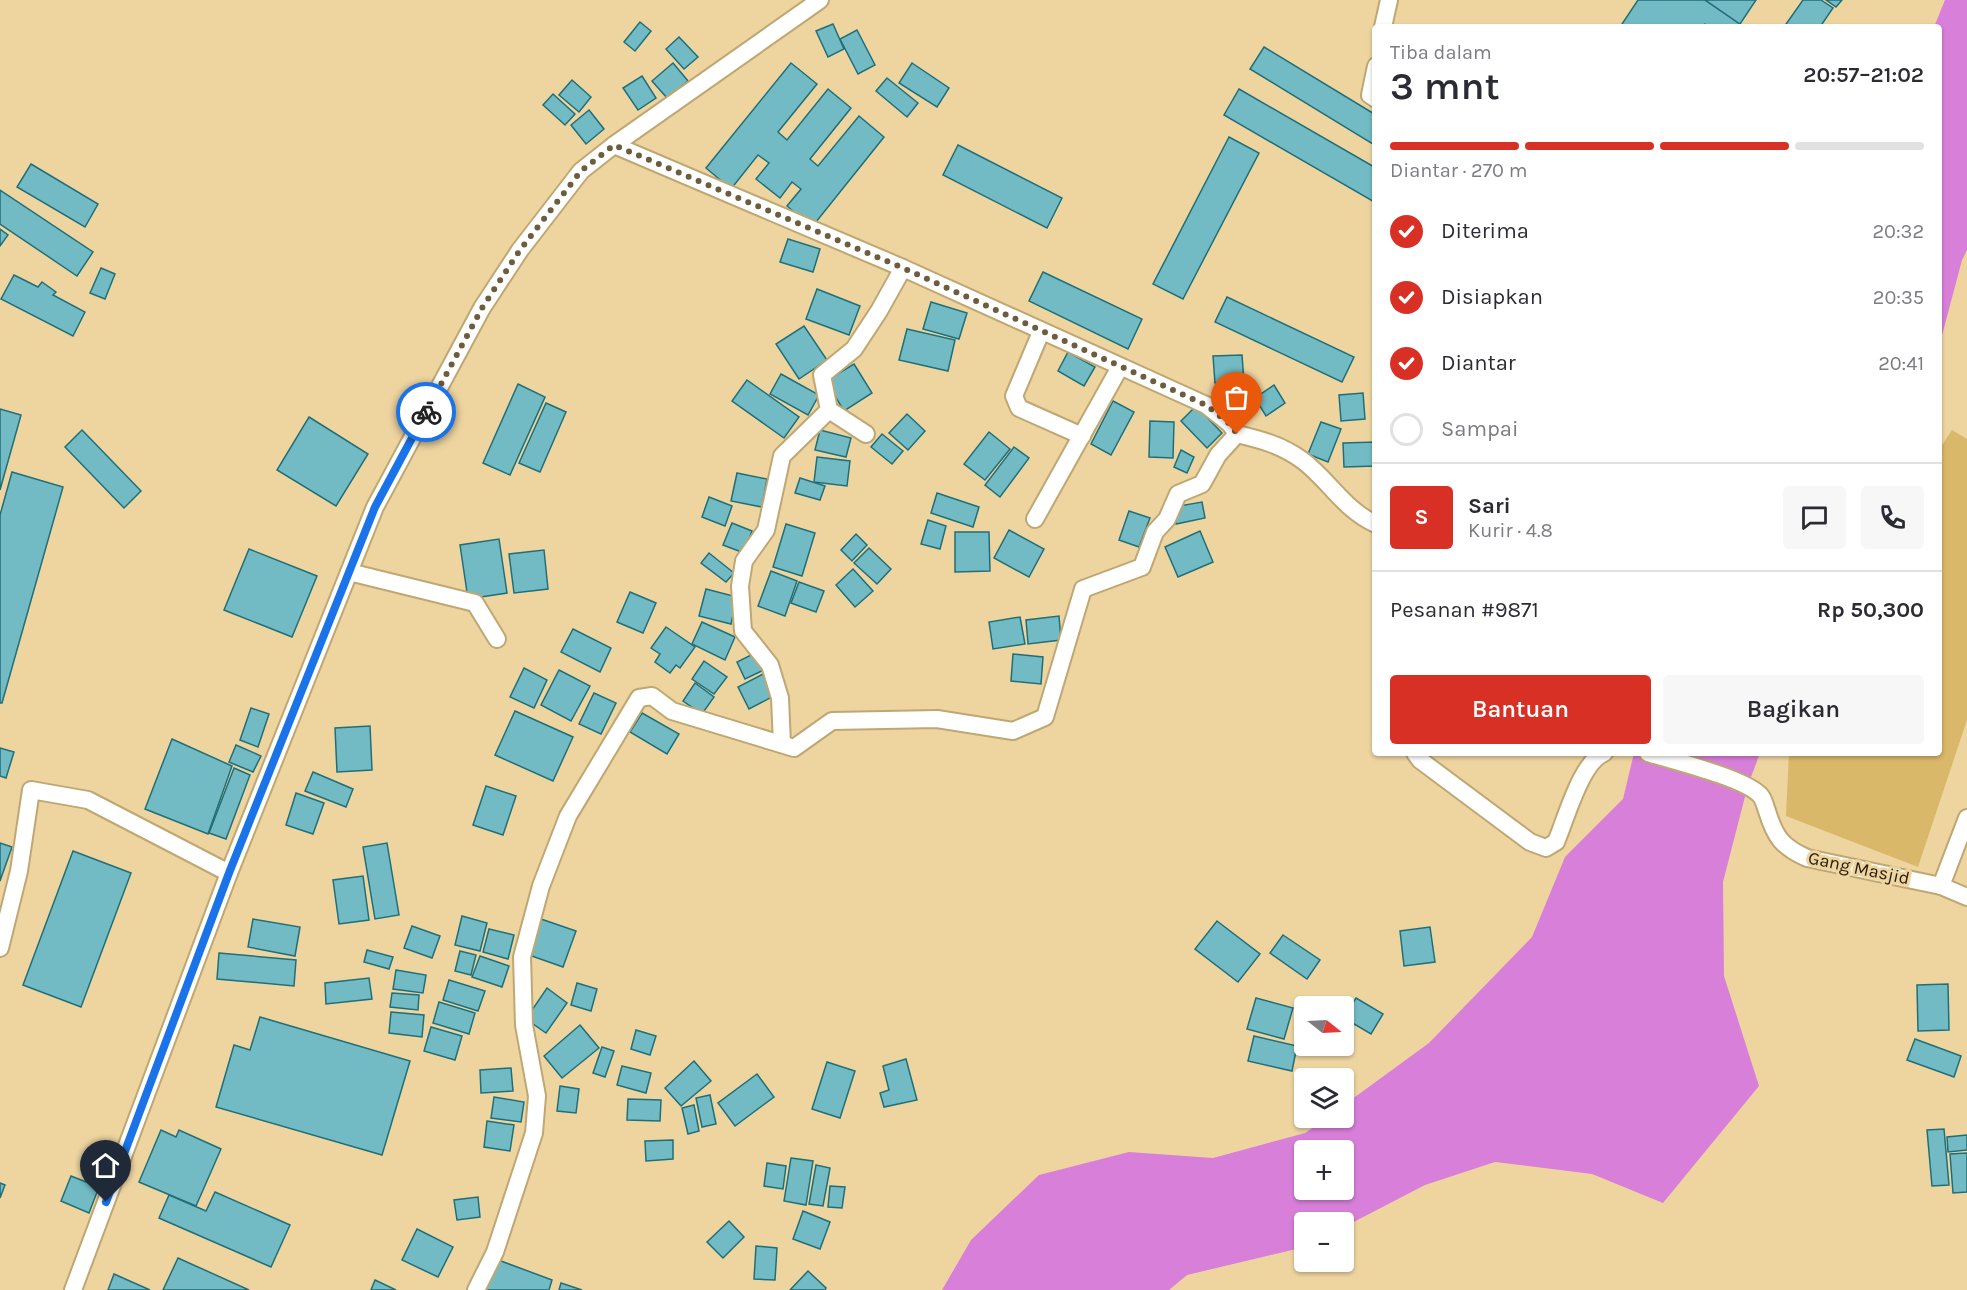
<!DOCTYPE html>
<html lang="id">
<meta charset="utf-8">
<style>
:root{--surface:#fff;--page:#f7f7f7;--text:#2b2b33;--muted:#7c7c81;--line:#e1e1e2;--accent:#d93025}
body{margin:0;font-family:Karla,sans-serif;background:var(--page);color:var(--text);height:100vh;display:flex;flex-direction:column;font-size:22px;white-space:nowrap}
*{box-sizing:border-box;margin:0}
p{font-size:20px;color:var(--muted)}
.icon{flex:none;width:33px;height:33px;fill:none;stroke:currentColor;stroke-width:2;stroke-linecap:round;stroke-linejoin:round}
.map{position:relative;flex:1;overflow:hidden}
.drawer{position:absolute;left:1372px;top:24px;width:570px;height:732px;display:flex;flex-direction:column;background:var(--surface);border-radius:6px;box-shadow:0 2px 4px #0004}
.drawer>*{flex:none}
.needle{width:39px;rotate:108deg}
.controls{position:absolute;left:1294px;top:996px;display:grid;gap:12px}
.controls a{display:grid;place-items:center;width:60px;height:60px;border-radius:6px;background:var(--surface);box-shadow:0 2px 4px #0004;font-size:30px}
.pin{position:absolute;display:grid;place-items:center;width:51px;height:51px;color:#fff;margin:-62px -26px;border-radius:50% 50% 50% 0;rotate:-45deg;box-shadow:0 0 6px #0007}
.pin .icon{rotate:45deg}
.courier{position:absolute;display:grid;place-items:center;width:60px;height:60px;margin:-30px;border:4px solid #1a73e8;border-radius:50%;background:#fff;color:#222;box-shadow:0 2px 8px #0007}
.overview em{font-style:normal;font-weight:600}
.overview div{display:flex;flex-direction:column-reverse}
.overview{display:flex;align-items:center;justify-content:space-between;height:102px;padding:0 18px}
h1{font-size:39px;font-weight:600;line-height:45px}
.bar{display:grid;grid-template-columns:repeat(4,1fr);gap:9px 6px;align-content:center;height:72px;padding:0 18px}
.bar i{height:8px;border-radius:4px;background:var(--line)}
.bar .active{background:var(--accent)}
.bar p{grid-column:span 4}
.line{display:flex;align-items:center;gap:15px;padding:0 18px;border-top:2px solid var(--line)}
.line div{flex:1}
.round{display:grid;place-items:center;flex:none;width:63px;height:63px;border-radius:6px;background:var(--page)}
ol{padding:0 18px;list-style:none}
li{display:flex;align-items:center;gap:18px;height:66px}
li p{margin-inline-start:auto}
li .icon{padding:6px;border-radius:50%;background:var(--accent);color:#fff;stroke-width:4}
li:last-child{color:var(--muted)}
li i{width:33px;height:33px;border:3px solid var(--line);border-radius:50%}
.cta{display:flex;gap:12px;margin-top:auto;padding:12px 18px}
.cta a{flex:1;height:69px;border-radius:6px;background:var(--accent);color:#fff;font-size:24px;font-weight:600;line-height:69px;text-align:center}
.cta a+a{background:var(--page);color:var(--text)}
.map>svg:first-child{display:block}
</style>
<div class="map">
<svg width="1967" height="1290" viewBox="0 0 1967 1290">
<rect width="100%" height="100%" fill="#eed5a0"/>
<path fill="#dab869" d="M1952 430 1967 439V720L1918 867 1786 816 1789 753H1940V448Z"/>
<g fill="#d87fda" fill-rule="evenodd">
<path d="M1945 0H1967V250L1962 260 1940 343V27H1934Z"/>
<path d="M1634 753H1760L1748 785 1723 882 1724 976 1759 1086 1663 1203 1592 1174 1495 1162 1425 1185 1344 1227V1222H1305V1247L1187 1275 1169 1290H942L971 1240 1039 1175 1129 1152 1213 1158 1305 1133 1327 1118H1344V1105L1429 1043 1532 937 1565 857 1623 799ZM1305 1150H1344V1190H1305Z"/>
</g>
<g fill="#72bbc5" stroke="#206f78" stroke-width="1.5">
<path d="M1638 0H1705L1740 24 1738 27H1709L1705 24 1703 27H1620Z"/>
<path d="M1705 0H1756L1740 24Z"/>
<path d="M1803 0H1821L1833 8 1820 27H1784Z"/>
<path d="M1826 0H1842L1836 7Z"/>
<path d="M640 22 651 31 635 51 624 42Z"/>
<path d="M833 24 844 49 828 57 816 31Z"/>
<path d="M857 30 875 65 858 74 840 39Z"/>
<path d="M679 37 698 57 684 69 666 49Z"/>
<path d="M1264 47 1376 115V146L1250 69Z"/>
<path d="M673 63 688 81 667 98 652 81Z"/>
<path d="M791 63 817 84 778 132 787 140 828 89 851 108 810 159 818 166 859 116 884 137 812 227 787 206 801 189 792 182 780 198 756 179 769 163 758 155 731 189 706 168Z"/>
<path d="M912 63 949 88 937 107 899 83Z"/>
<path d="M642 76 656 98 638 110 623 88Z"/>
<path d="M887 78 918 103 907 117 876 91Z"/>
<path d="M572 80 591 97 579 112 559 95Z"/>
<path d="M1239 89 1376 168V203L1224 115Z"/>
<path d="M553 94 575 114 565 125 543 105Z"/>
<path d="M589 110 604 129 586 144 571 125Z"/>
<path d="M1229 137 1259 153 1183 299 1153 284Z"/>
<path d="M958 145 1062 198 1047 228 943 175Z"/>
<path d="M31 164 98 204 85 227 17 187Z"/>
<path d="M0 190 93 252 77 276 0 224Z"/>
<path d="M0 229 8 235 0 246Z"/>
<path d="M788 239 820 249 813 272 780 262Z"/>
<path d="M101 268 115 274 105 299 90 293Z"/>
<path d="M1043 272 1142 319 1128 349 1029 301Z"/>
<path d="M14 275 38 287 42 282 56 292 53 295 85 312 73 336 1 299Z"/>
<path d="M817 289 860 306 849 335 806 319Z"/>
<path d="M1227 297 1354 357 1342 382 1215 322Z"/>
<path d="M931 302 967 313 959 339 923 329Z"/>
<path d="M804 326 827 360 799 379 776 344Z"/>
<path d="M907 329 955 340 948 371 899 360Z"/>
<path d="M1068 352 1095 367 1084 386 1058 371Z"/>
<path d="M1242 355 1244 382 1215 383 1213 356Z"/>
<path d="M854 364 872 393 844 411 826 381Z"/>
<path d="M781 374 819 395 808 415 770 394Z"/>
<path d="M747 380 799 417 784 438 732 401Z"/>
<path d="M518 384 545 397 510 475 483 463Z"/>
<path d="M1274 385 1285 403 1266 416 1255 398Z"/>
<path d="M1363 393 1365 419 1341 421 1339 395Z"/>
<path d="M1113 401 1134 412 1111 455 1091 444Z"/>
<path d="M546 403 566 412 540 472 519 463Z"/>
<path d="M1196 406 1222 433 1207 448 1181 421Z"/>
<path d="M0 409 21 415 0 490Z"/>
<path d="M907 414 925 431 908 450 889 433Z"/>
<path d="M309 417 368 454 336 506 277 470Z"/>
<path d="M1150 421 1174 422 1173 458 1149 457Z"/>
<path d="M1321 422 1341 429 1328 462 1308 454Z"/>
<path d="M82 430 141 491 124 508 65 447Z"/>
<path d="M820 430 851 438 846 457 815 450Z"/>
<path d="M989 432 1010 449 985 480 964 464Z"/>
<path d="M882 434 903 451 892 464 871 447Z"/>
<path d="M1376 442V466L1344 467 1343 443Z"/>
<path d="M1014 447 1029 458 1000 497 985 485Z"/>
<path d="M1181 450 1194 457 1187 473 1174 467Z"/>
<path d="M817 457 850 461 847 486 814 482Z"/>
<path d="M12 472 63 487 2 703H0V515Z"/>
<path d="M737 473 767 479 762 507 731 501Z"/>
<path d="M800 478 825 486 820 500 795 493Z"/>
<path d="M937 493 979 507 973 527 931 513Z"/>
<path d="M709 497 732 506 725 526 702 517Z"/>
<path d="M1202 502 1205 518 1176 524 1173 507Z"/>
<path d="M1129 511 1150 518 1139 547 1119 540Z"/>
<path d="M928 520 946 526 940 549 921 544Z"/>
<path d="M732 523 752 531 744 553 723 545Z"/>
<path d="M786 524 815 533 802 576 773 567Z"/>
<path d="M1009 530 1044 549 1029 577 994 558Z"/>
<path d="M1200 531 1213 562 1178 577 1165 547Z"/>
<path d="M955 532H989L990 571 955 572Z"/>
<path d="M856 534 867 545 852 561 841 550Z"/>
<path d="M499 539 507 593 468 599 460 545Z"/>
<path d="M869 548 891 569 877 584 854 563Z"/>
<path d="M249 549 317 576 292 637 224 610Z"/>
<path d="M544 550 548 589 514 593 509 554Z"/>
<path d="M709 553 734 573 726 582 701 563Z"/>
<path d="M853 569 873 591 855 607 836 585Z"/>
<path d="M771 571 797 581 785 616 758 606Z"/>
<path d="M799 582 824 591 816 612 791 603Z"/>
<path d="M706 589 737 597 731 624 699 616Z"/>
<path d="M630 592 656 603 643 633 617 622Z"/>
<path d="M1059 616 1061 640 1028 644 1026 620Z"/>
<path d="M1020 617 1025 644 993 649 989 622Z"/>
<path d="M702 622 735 637 725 660 692 644Z"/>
<path d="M666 627 695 647 680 668 676 665 670 673 655 662 660 654 651 648Z"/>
<path d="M573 629 611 648 600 672 561 652Z"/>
<path d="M757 652 766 669 745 679 737 662Z"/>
<path d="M1013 654 1043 657 1041 684 1011 681Z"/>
<path d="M704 661 727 677 714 694 692 679Z"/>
<path d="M524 668 547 680 534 708 510 697Z"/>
<path d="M559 670 590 686 571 721 541 705Z"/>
<path d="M763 674 774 696 749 709 738 687Z"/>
<path d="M695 683 714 697 702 714 683 701Z"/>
<path d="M594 693 616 703 601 734 579 724Z"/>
<path d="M251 708 269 714 258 747 240 740Z"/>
<path d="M515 711 573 737 553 781 495 755Z"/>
<path d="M642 713 679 734 667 754 630 732Z"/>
<path d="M370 726 372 770 337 772 335 728Z"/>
<path d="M172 739 232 766 208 834 145 809Z"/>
<path d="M236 745 261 756 253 772 229 762Z"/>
<path d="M0 748 14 752 6 778 0 776Z"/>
<path d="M234 768 250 775 226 839 209 833Z"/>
<path d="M313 772 353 789 346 807 305 791Z"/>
<path d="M486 786 516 796 503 835 473 825Z"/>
<path d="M296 793 324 803 313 834 286 825Z"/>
<path d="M0 843 12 847 0 881Z"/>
<path d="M387 843 399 915 375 919 363 847Z"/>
<path d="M73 851 131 873 81 1007 23 985Z"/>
<path d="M363 876 369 920 339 924 333 880Z"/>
<path d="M462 916 487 923 480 951 455 945Z"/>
<path d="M253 919 300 927 295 956 248 947Z"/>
<path d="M541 919 576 931 563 967 529 955Z"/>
<path d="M1217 921 1260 954 1238 982 1195 949Z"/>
<path d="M412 926 440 936 432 958 404 948Z"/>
<path d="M1430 927 1435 962 1404 966 1400 931Z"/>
<path d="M489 929 514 935 508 959 483 952Z"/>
<path d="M1283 935 1320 960 1307 979 1270 953Z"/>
<path d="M367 950 393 957 389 969 364 962Z"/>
<path d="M460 951 476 955 471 975 455 971Z"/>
<path d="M219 953 296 960 294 986 217 979Z"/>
<path d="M480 956 509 966 502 987 472 977Z"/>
<path d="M396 970 426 975 423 993 393 989Z"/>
<path d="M369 978 372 999 326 1004 325 983Z"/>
<path d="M449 980 485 991 478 1011 443 1000Z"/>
<path d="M577 983 597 989 591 1011 571 1005Z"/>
<path d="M1948 984 1949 1030 1918 1031 1917 985Z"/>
<path d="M547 988 567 1003 546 1033 526 1019Z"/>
<path d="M392 993 419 995 418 1010 390 1007Z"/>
<path d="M1256 998 1293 1008 1284 1039 1247 1029Z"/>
<path d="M1356 998 1383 1014 1371 1034 1344 1018Z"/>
<path d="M439 1002 475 1013 469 1034 433 1023Z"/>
<path d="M391 1012 424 1015 422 1037 389 1033Z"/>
<path d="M260 1017 410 1061 382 1155 216 1107 234 1045 250 1050Z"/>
<path d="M580 1025 599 1048 562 1078 544 1056Z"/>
<path d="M431 1027 462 1036 455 1060 424 1051Z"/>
<path d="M636 1030 656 1036 650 1055 631 1049Z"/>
<path d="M1254 1036 1297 1046 1292 1071 1248 1061Z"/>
<path d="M1915 1039 1961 1056 1954 1077 1907 1060Z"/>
<path d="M602 1047 614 1051 605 1077 593 1073Z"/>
<path d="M906 1059 917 1100 884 1107 880 1093 889 1090 883 1066Z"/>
<path d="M694 1061 711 1081 681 1106 665 1088Z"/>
<path d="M827 1062 855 1071 840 1118 812 1109Z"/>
<path d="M622 1066 651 1073 646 1093 617 1085Z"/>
<path d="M511 1068 513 1091 481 1093 480 1070Z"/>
<path d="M757 1074 774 1097 735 1126 718 1103Z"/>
<path d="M560 1086 579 1089 576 1113 557 1111Z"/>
<path d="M710 1095 716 1124 702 1127 696 1098Z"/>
<path d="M494 1097 524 1102 521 1122 491 1118Z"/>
<path d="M628 1099 661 1100 660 1121 627 1120Z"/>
<path d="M694 1105 699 1131 688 1134 682 1108Z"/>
<path d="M487 1121 514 1125 510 1151 484 1147Z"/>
<path d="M1944 1129 1949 1185 1932 1186 1927 1130Z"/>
<path d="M161 1130 176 1137 179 1130 221 1149 196 1206 139 1182Z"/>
<path d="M1967 1135V1150L1948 1152 1947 1137Z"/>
<path d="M673 1140V1159L646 1161 645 1141Z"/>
<path d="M1967 1153V1192L1953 1193 1950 1154Z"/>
<path d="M791 1158 813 1161 806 1205 784 1201Z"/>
<path d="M767 1163 786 1166 783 1189 764 1186Z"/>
<path d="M816 1165 830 1168 823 1206 809 1204Z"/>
<path d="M71 1176 99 1187 89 1213 61 1201Z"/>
<path d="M0 1183 5 1185 0 1198Z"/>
<path d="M830 1186 845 1187 842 1208 828 1207Z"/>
<path d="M215 1192 290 1225 271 1267 159 1218 169 1195 206 1211Z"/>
<path d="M478 1197 480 1217 457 1220 454 1200Z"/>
<path d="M803 1211 830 1222 820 1249 793 1239Z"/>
<path d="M729 1221 744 1237 723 1258 707 1242Z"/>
<path d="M417 1229 453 1247 438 1277 402 1260Z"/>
<path d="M756 1246 777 1248 775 1280 754 1279Z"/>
<path d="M178 1258 249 1290H163Z"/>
<path d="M493 1258 552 1280 549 1290H481Z"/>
<path d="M808 1271 826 1288 825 1290H790Z"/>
<path d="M114 1274 150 1290H108Z"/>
<path d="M375 1280 396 1290H371Z"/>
<path d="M561 1283 582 1290H559Z"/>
</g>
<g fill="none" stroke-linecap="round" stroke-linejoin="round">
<g stroke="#bfa773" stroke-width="20">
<g id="street">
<path d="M1383 27 1389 0"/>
<path d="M1376 66 1370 95 1376 99"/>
<path d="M614 145 903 268 1206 405 1230 424 1237 434C1262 440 1281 445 1302 460 1328 479 1345 511 1376 524"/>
<path d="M1041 332 1014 396 1019 408 1082 436"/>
<path d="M866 434 829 410 822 375 854 349 879 311 903 268"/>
<path d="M1035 519 1120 367"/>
<path d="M349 572 475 603 497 639"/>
<path d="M782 744 780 698 770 665 743 631 740 586 744 561 766 530 782 456 829 410"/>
<path d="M1415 753 1420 760 1530 842 1546 848 1556 842C1566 819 1581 762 1604 753"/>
<path d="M1648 753C1674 761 1744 778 1760 795 1764 799 1765 806 1767 811 1775 837 1782 847 1807 858L1941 886 1967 897"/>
<path d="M1941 886 1967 818"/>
<path d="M0 948 19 871 31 790 88 800 229 873"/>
<path d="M73 1290 229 873 375 507 482 308 520 250 581 171 614 145 820 0"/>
<path d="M476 1290 495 1252 534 1133 537 1096 524 1025 522 957 541 886 568 816 639 698 652 696 672 711 794 748 832 721 937 719 1013 731 1045 717 1083 589 1142 567 1155 532 1167 519 1178 494 1202 484 1218 455 1237 434"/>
</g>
</g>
<use href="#street" stroke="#fff" stroke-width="16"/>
</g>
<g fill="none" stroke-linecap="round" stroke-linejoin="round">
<path stroke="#6b5d3d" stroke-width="6" stroke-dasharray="0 10.8" d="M426 412 482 308 520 250 581 171 614 145 903 268 1206 405 1230 424 1237 434"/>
<path stroke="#1a73e8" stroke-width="8" d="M106 1202 229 873 375 507 426 412"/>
</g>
<g text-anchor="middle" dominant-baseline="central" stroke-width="6" stroke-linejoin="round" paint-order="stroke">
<g font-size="18" fill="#251c07" stroke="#eed5a0">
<text transform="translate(1859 868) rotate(12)">Gang Masjid</text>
</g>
</g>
</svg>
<div class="controls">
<a><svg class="needle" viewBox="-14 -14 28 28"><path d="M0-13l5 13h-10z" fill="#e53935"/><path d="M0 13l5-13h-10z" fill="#7c7c81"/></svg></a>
<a><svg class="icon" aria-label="layers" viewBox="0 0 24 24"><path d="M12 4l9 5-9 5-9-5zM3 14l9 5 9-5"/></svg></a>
<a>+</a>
<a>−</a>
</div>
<div class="pin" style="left:1237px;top:434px;background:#ea580c"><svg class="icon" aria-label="bag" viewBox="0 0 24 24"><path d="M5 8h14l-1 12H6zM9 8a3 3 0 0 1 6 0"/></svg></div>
<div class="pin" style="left:106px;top:1202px;background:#1f2937"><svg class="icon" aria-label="home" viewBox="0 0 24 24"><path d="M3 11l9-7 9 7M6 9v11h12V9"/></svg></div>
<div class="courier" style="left:426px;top:412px"><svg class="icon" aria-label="bike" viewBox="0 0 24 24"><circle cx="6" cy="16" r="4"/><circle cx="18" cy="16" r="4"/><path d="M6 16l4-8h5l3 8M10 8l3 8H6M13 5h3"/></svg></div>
<section class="drawer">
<div class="overview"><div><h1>3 mnt</h1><p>Tiba dalam</p></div><em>20:57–21:02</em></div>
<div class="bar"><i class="active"></i><i class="active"></i><i class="active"></i><i></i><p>Diantar · 270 m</p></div>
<ol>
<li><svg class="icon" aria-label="check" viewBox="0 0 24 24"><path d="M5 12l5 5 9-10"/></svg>Diterima<p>20:32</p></li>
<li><svg class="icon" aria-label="check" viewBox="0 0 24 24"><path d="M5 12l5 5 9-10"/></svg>Disiapkan<p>20:35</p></li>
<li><svg class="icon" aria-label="check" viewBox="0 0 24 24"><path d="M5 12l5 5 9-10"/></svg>Diantar<p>20:41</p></li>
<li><i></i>Sampai</li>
</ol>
<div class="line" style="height:108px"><b class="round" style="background:var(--accent);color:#fff">S</b><div><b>Sari</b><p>Kurir · 4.8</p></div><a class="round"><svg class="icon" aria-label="chat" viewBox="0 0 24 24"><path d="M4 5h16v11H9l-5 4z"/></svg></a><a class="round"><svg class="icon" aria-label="phone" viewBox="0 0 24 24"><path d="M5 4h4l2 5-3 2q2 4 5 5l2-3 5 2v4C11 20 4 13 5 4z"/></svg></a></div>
<div class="line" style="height:78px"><div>Pesanan #9871</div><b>Rp 50,300</b></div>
<div class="cta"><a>Bantuan</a><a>Bagikan</a></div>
</section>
</div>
